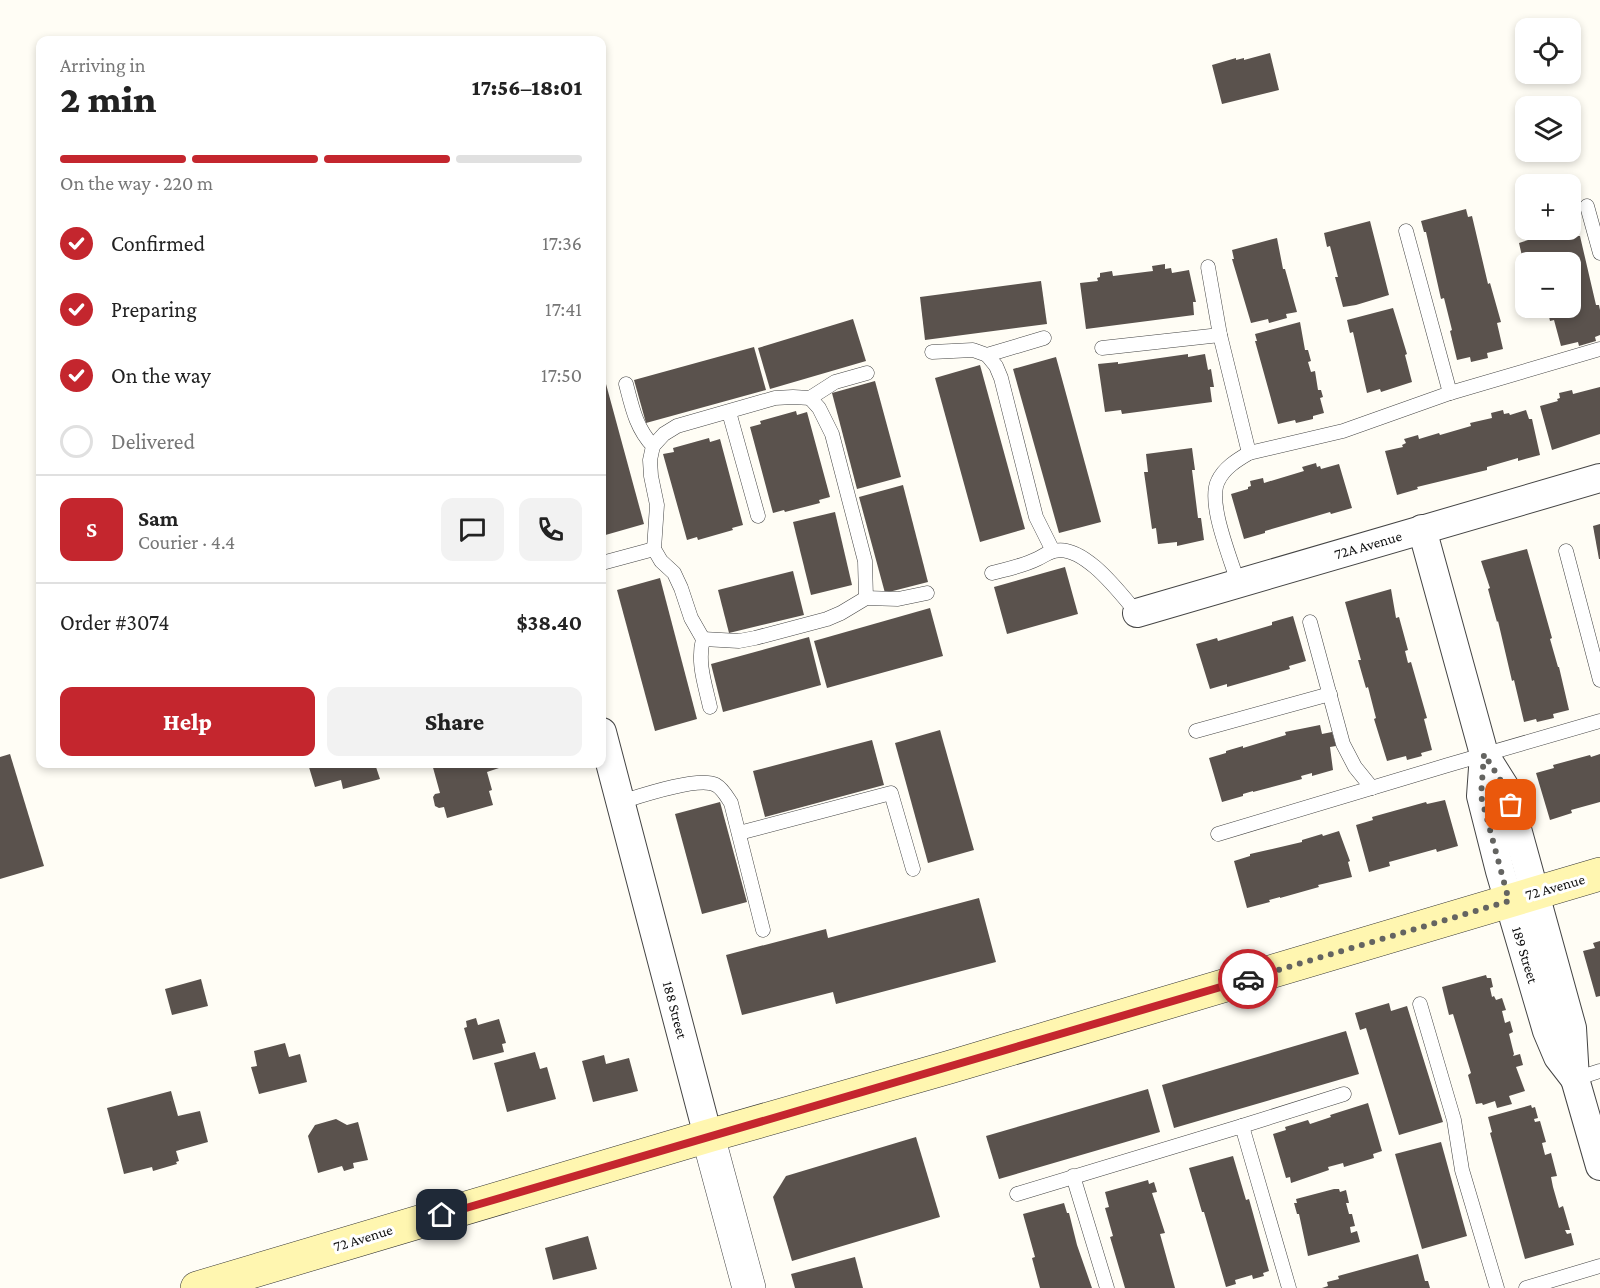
<!DOCTYPE html>
<meta charset="utf-8">
<style>
:root{--surface:#fff;--page:#f2f2f2;--text:#222;--muted:#767676;--line:#e0e0e0;--accent:#c4262e}
body{margin:0;font-family:"Crimson Pro",serif;background:var(--page);color:var(--text);height:100vh;display:flex;flex-direction:column;font-size:22px;white-space:nowrap}
*{box-sizing:border-box;margin:0}
p{font-size:20px;color:var(--muted)}
.icon{flex:none;width:33px;height:33px;fill:none;stroke:currentColor;stroke-width:2;stroke-linecap:round;stroke-linejoin:round}
.map{position:relative;flex:1;overflow:hidden}
.side{position:absolute;left:36px;top:36px;width:570px;height:732px;display:flex;flex-direction:column;background:var(--surface);border-radius:12px;box-shadow:0 3px 9px #0003}
.side>*{flex:none}
.buttons{position:absolute;left:1515px;top:18px;display:grid;gap:12px}
.buttons a{display:grid;place-items:center;width:66px;height:66px;border-radius:12px;background:var(--surface);box-shadow:0 3px 9px #0003;font-size:30px}
.pin{position:absolute;display:grid;place-items:center;width:51px;height:51px;color:#fff;margin:-26px;border-radius:12px;box-shadow:0 3px 9px #0006}
.courier{position:absolute;display:grid;place-items:center;width:60px;height:60px;margin:-30px;border:4px solid #c4262e;border-radius:50%;background:#fff;color:#222;box-shadow:0 2px 8px #0007}
.headline em{font-style:normal;font-weight:800}
.headline div{display:flex;flex-direction:column-reverse}
.headline{display:flex;align-items:center;justify-content:space-between;height:102px;padding:0 24px}
h1{font-size:39px;font-weight:800;line-height:45px}
.bar{display:grid;grid-template-columns:repeat(4,1fr);gap:9px 6px;align-content:center;height:72px;padding:0 24px}
.bar i{height:8px;border-radius:4px;background:var(--line)}
.bar .active{background:var(--accent)}
.bar p{grid-column:span 4}
.line{display:flex;align-items:center;gap:15px;padding:0 24px;border-top:2px solid var(--line)}
.line div{flex:1}
.round{display:grid;place-items:center;flex:none;width:63px;height:63px;border-radius:12px;background:var(--page)}
ol{padding:0 24px;list-style:none}
li{display:flex;align-items:center;gap:18px;height:66px}
li p{margin-inline-start:auto}
li .icon{padding:6px;border-radius:50%;background:var(--accent);color:#fff;stroke-width:4}
li:last-child{color:var(--muted)}
li i{width:33px;height:33px;border:3px solid var(--line);border-radius:50%}
.cta{display:flex;gap:12px;margin-top:auto;padding:12px 24px}
.cta a{flex:1;height:69px;border-radius:12px;background:var(--accent);color:#fff;font-size:24px;font-weight:800;line-height:69px;text-align:center}
.cta a+a{background:var(--page);color:var(--text)}
.map>svg:first-child{display:block}
</style>
<div class="map">
<svg width="1600" height="1288" viewBox="0 0 1600 1288">
<rect width="100%" height="100%" fill="#fffdf5"/>
<g fill="#5a524d">
<path d="M1270 53 1279 90 1222 104 1212 65 1236 58V60L1244 58V60Z"/>
<path d="M1466 209 1468 217 1472 216 1488 284 1490 283 1501 322 1497 323 1503 349 1487 353 1488 358 1471 362 1470 357 1457 360 1450 331 1452 330 1444 298 1441 299 1426 232H1424L1421 221Z"/>
<path d="M1571 211 1578 236H1580L1596 305H1599L1600 310V335L1595 337 1596 341 1579 346 1578 342 1561 346 1554 320 1550 321 1547 308H1570V262H1538L1535 253 1522 256 1519 243 1528 240 1526 230H1570Z"/>
<path d="M1370 221 1389 295 1356 305 1343 307 1335 277H1338L1330 246 1327 247 1324 233Z"/>
<path d="M1277 238 1283 269H1285L1297 312 1286 314 1287 318 1269 323 1268 319 1251 323 1232 259H1234L1232 250Z"/>
<path d="M1165 264V269L1171 268 1172 273 1189 270 1196 302H1193L1194 315 1086 329 1080 283 1098 281 1097 278 1100 277V273L1112 271 1113 276 1153 271 1152 266Z"/>
<path d="M1041 281 1047 324 925 340 920 297Z"/>
<path d="M1393 308 1407 354 1405 355 1412 382 1381 392 1380 389 1367 393 1353 332 1350 333 1347 320Z"/>
<path d="M853 319 866 361 770 389 758 348Z"/>
<path d="M1300 322 1305 350H1308L1311 361 1308 362 1311 372 1315 371 1318 390H1321L1323 397 1320 398 1324 413 1313 416V419L1296 423 1295 420 1278 424 1255 341H1257L1255 334Z"/>
<path d="M754 347 766 390 646 423 634 380Z"/>
<path d="M1188 354V357L1205 354 1208 370 1211 369 1214 387H1210L1212 402 1122 414 1121 410 1105 412 1098 364 1118 362V364Z"/>
<path d="M1056 357 1101 522 1059 533 1013 369Z"/>
<path d="M980 365 1025 529 980 542 935 378Z"/>
<path d="M875 381 901 477 857 489 832 393Z"/>
<path d="M606 384 644 524 602 536V385Z"/>
<path d="M1600 387V434L1552 450 1540 406 1558 401 1557 399 1560 398 1559 393 1572 390 1573 394Z"/>
<path d="M1503 410 1504 414 1509 413 1510 415 1526 410 1529 419H1532L1540 455 1518 461V458L1487 467V470L1417 487 1418 489 1397 495 1385 451 1403 447 1402 445 1406 443 1404 439 1418 435 1419 439 1439 433 1440 435 1471 426 1470 423 1492 418 1491 413Z"/>
<path d="M796 411 797 415 807 412 830 497 819 500 820 503 785 512 784 510 773 513 750 427 761 424 760 421Z"/>
<path d="M709 438 710 442 720 439 743 525 732 528 733 530 698 540 697 537 687 540 663 454 674 452 673 448Z"/>
<path d="M1192 448 1195 470H1192L1198 518H1201L1204 540 1177 546V542L1158 544 1156 528 1152 529 1144 472H1148L1146 454Z"/>
<path d="M1316 463 1317 467 1320 466 1321 469 1339 464 1352 508 1331 514 1330 512 1265 531V533L1244 539 1231 494 1248 489V487L1251 486 1250 481 1263 478 1264 483 1304 471 1302 467Z"/>
<path d="M903 485 928 582 885 593 859 497Z"/>
<path d="M835 512 852 585 811 595 793 522Z"/>
<path d="M1600 524V559H1599L1593 526Z"/>
<path d="M1527 549 1552 638 1550 639 1558 667H1559L1569 710 1553 714 1554 718 1537 722 1536 719 1524 722 1514 680 1512 681 1498 621 1497 622 1488 589 1490 588 1481 561Z"/>
<path d="M1065 567 1078 614 1007 634 994 587Z"/>
<path d="M793 571 804 615 729 633 718 590Z"/>
<path d="M660 578 697 719 655 731 617 590Z"/>
<path d="M1391 589 1396 618 1399 617 1408 650 1405 651 1408 663 1411 662 1427 718 1424 719 1432 750 1421 753 1422 756 1407 760 1406 756 1387 761 1374 719 1376 718 1368 687 1366 688 1358 660H1361L1345 602Z"/>
<path d="M930 608 943 656 827 688 814 641Z"/>
<path d="M1293 616 1306 661 1289 666 1290 669 1227 687V684L1210 689 1196 644 1217 638 1218 641 1272 625V622Z"/>
<path d="M809 637 821 685 723 712 711 664Z"/>
<path d="M1320 725 1322 734 1332 732 1336 746 1330 747 1333 770 1312 776V773L1301 776 1302 779 1253 792V791L1243 794V796L1222 802 1209 758 1226 753V751L1243 746V748L1286 735 1285 732Z"/>
<path d="M940 730 974 850 928 863 895 743Z"/>
<path d="M872 740 884 785 765 817 753 771Z"/>
<path d="M10 754 44 866 0 879V757Z"/>
<path d="M1600 754V802L1571 810 1572 813 1550 820 1536 773 1554 768 1553 765 1590 755 1591 757Z"/>
<path d="M308 764H375L380 779 343 789 341 780 315 787Z"/>
<path d="M432 764H497L499 768 487 772 492 790 489 791 493 805 447 818 444 807 439 808 435 806 433 797 435 794 440 793Z"/>
<path d="M1445 800 1458 846 1437 852 1436 849 1389 862 1390 866 1369 872 1356 825 1373 820 1372 817 1426 802 1427 804Z"/>
<path d="M720 802 747 902 702 914 675 814Z"/>
<path d="M1339 831 1350 861 1348 862 1352 877 1318 885 1319 887 1280 898V897L1269 900 1270 902 1247 908 1234 861 1250 856V854L1302 842V840L1322 834 1323 836Z"/>
<path d="M979 898 996 962 836 1004 833 992 742 1015 726 955 826 929 828 938Z"/>
<path d="M1600 941V996L1596 997 1583 951 1595 948 1593 943Z"/>
<path d="M1486 975 1487 978H1491L1493 987 1490 988 1492 997 1494 996 1496 1000 1502 998 1506 1010 1502 1011 1505 1023 1510 1021 1513 1032 1509 1034 1514 1054 1513 1056 1520 1054 1523 1065 1516 1067 1525 1091 1509 1096 1512 1104 1497 1108 1495 1101 1483 1105 1482 1103 1476 1104 1468 1075 1471 1073 1453 1014 1449 1015 1442 987Z"/>
<path d="M201 979 208 1006 172 1015 165 989Z"/>
<path d="M1389 1003 1391 1011 1407 1006 1443 1122 1399 1135 1366 1028 1360 1030 1355 1013Z"/>
<path d="M476 1018 478 1025 499 1019 506 1043 502 1044 504 1052 473 1060 464 1028 467 1027 466 1021Z"/>
<path d="M1346 1031 1359 1074 1174 1128 1162 1085Z"/>
<path d="M285 1043 289 1057 300 1054 307 1082 259 1094 251 1067 257 1066 254 1051Z"/>
<path d="M535 1052 540 1069 547 1067 556 1099 507 1112 494 1063Z"/>
<path d="M604 1055 606 1064 629 1058 638 1091 593 1102 582 1061Z"/>
<path d="M1148 1089 1160 1132 999 1179 986 1136Z"/>
<path d="M171 1091 178 1116 200 1111 208 1142 176 1151 179 1161 176 1162 177 1164 153 1171 152 1167 124 1174 107 1108Z"/>
<path d="M1368 1103 1382 1151 1373 1154 1374 1158 1344 1167 1343 1163 1328 1167 1329 1170 1291 1183 1290 1177 1286 1178 1273 1134 1286 1130 1285 1127 1308 1120 1310 1124 1331 1117 1330 1115Z"/>
<path d="M1531 1105 1532 1108 1535 1107 1538 1118 1534 1119 1535 1122 1540 1121 1546 1142 1542 1143 1545 1155 1551 1153 1557 1176 1551 1177 1553 1187 1559 1208 1563 1206 1570 1230H1565L1567 1234 1571 1233 1574 1245 1525 1259 1490 1133 1492 1132 1488 1117Z"/>
<path d="M336 1119 347 1125 358 1122 368 1160 353 1163 354 1168 344 1171 342 1166 318 1173 308 1136 315 1125Z"/>
<path d="M916 1137 940 1217 792 1261 773 1197 786 1176Z"/>
<path d="M1441 1142 1467 1236 1422 1249 1395 1154Z"/>
<path d="M1233 1156 1246 1200 1249 1199 1269 1271 1263 1273 1264 1276 1253 1279 1252 1275 1235 1280 1236 1284 1226 1287 1204 1212H1202L1189 1168Z"/>
<path d="M1148 1180 1149 1184 1154 1182 1157 1192 1152 1193 1165 1233 1160 1234 1175 1288H1125L1110 1237 1113 1236 1105 1208 1109 1207 1105 1192Z"/>
<path d="M1334 1189H1339L1340 1192 1346 1190 1349 1203H1346L1349 1214H1352L1355 1226 1350 1227 1351 1233 1357 1231 1360 1242 1308 1256 1299 1214H1297L1294 1203H1297L1296 1199Z"/>
<path d="M1064 1203 1067 1213H1069L1077 1245 1092 1288H1040L1032 1258 1035 1257 1023 1214Z"/>
<path d="M588 1236 597 1269 553 1280 545 1248Z"/>
<path d="M1418 1254 1425 1281H1428L1430 1288H1322L1328 1286 1327 1282 1339 1279 1338 1276Z"/>
<path d="M855 1257 863 1288H795L791 1274Z"/>
</g>
<g fill="none" stroke-linecap="round" stroke-linejoin="round">
<g stroke="#444" stroke-width="15">
<g id="service">
<path d="M1587 206 1600 253"/>
<path d="M1406 231 1450 393"/>
<path d="M1208 267 1220 335 1249 453"/>
<path d="M1102 348 1220 335"/>
<path d="M932 352 973 350 987 355 1044 338"/>
<path d="M987 355 996 366 1001 378 1036 517 1053 551"/>
<path d="M626 384C632 407 636 428 653 446L650 460 651 476 657 505 654 549 661 561 674 573 681 588 691 618 703 639C697 663 705 684 710 707"/>
<path d="M810 398 819 408 832 434 865 561 866 598"/>
<path d="M729 412 758 516"/>
<path d="M653 446 664 434 677 426 775 398 793 397 810 398 835 382 867 373"/>
<path d="M1566 551 1600 680"/>
<path d="M602 563 654 549"/>
<path d="M992 573C1007 569 1023 566 1037 559 1042 557 1048 552 1054 551 1083 543 1120 593 1137 613"/>
<path d="M1238 583C1231 559 1207 503 1218 481 1224 468 1237 460 1249 453L1343 431 1450 393 1600 349"/>
<path d="M1310 622 1343 744 1355 767 1372 788"/>
<path d="M703 639 739 641 755 638 827 619 841 613 866 598 898 599 927 593"/>
<path d="M1196 731 1330 694"/>
<path d="M621 802C640 796 699 776 716 785 723 789 727 797 731 803L763 930"/>
<path d="M739 833 891 793 913 869"/>
<path d="M1218 834 1448 765 1600 721"/>
<path d="M1420 1004 1454 1120 1462 1170 1497 1288"/>
<path d="M1575 1079 1600 1071"/>
<path d="M1242 1126 1344 1094"/>
<path d="M1073 1176 1107 1288"/>
<path d="M1017 1194 1242 1126 1289 1288"/>
<path d="M1526 1288 1600 1266"/>
</g>
</g>
<g stroke="#444" stroke-width="30">
<g id="minor">
<path d="M1422 529 1484 754 1506 789 1572 1028 1575 1079 1600 1166"/>
<path d="M1137 613 1600 478"/>
<path d="M602 732 708 1136"/>
<path d="M1484 754 1481 796 1500 871 1547 1031 1558 1057 1575 1079"/>
</g>
</g>
<g stroke="#444" stroke-width="34">
<path id="tertiary" d="M708 1136 749 1288"/>
</g>
<g stroke="#333" stroke-width="34">
<path id="secondary" d="M197 1288 708 1136 950 1067 1600 874"/>
</g>
<use href="#service" stroke="#fff" stroke-width="14"/>
<use href="#minor" stroke="#fff" stroke-width="28"/>
<use href="#tertiary" stroke="#fff" stroke-width="33"/>
<use href="#secondary" stroke="#fff6b0" stroke-width="33"/>
</g>
<g fill="none" stroke-linecap="round" stroke-linejoin="round">
<path stroke="#646461" stroke-width="6" stroke-dasharray="0 10.8" d="M1248 979 1509 901 1481 796 1484 754 1506 789 1511 805"/>
<path stroke="#c4262e" stroke-width="8" d="M442 1215 1248 979"/>
</g>
<g text-anchor="middle" dominant-baseline="central" stroke-width="6" stroke-linejoin="round" paint-order="stroke">
<g font-size="15" fill="#111" stroke="#fff">
<text transform="translate(1368 545) rotate(-16)">72A Avenue</text>
<text transform="translate(1555 887) rotate(-16)">72 Avenue</text>
<text transform="translate(1525 955) rotate(73)">189 Street</text>
<text transform="translate(675 1010) rotate(75)">188 Street</text>
<text transform="translate(363 1238) rotate(-17)">72 Avenue</text>
</g>
</g>
</svg>
<div class="buttons">
<a><svg class="icon" aria-label="locate" viewBox="0 0 24 24"><circle cx="12" cy="12" r="6"/><path d="M12 2v4M12 18v4M2 12h4M18 12h4"/></svg></a>
<a><svg class="icon" aria-label="layers" viewBox="0 0 24 24"><path d="M12 4l9 5-9 5-9-5zM3 14l9 5 9-5"/></svg></a>
<a>+</a>
<a>−</a>
</div>
<div class="pin" style="left:1511px;top:805px;background:#ea580c"><svg class="icon" aria-label="bag" viewBox="0 0 24 24"><path d="M5 8h14l-1 12H6zM9 8a3 3 0 0 1 6 0"/></svg></div>
<div class="pin" style="left:442px;top:1215px;background:#1f2937"><svg class="icon" aria-label="home" viewBox="0 0 24 24"><path d="M3 11l9-7 9 7M6 9v11h12V9"/></svg></div>
<div class="courier" style="left:1248px;top:979px"><svg class="icon" aria-label="car" viewBox="0 0 24 24"><path d="M5 17H2v-5l4-1 3-4h7l3 4 3 1v5h-3M9 17h6M6 11h13"/><circle cx="7" cy="17" r="2"/><circle cx="17" cy="17" r="2"/></svg></div>
<section class="side">
<div class="headline"><div><h1>2 min</h1><p>Arriving in</p></div><em>17:56–18:01</em></div>
<div class="bar"><i class="active"></i><i class="active"></i><i class="active"></i><i></i><p>On the way · 220 m</p></div>
<ol>
<li><svg class="icon" aria-label="check" viewBox="0 0 24 24"><path d="M5 12l5 5 9-10"/></svg>Confirmed<p>17:36</p></li>
<li><svg class="icon" aria-label="check" viewBox="0 0 24 24"><path d="M5 12l5 5 9-10"/></svg>Preparing<p>17:41</p></li>
<li><svg class="icon" aria-label="check" viewBox="0 0 24 24"><path d="M5 12l5 5 9-10"/></svg>On the way<p>17:50</p></li>
<li><i></i>Delivered</li>
</ol>
<div class="line" style="height:108px"><b class="round" style="background:var(--accent);color:#fff">S</b><div><b>Sam</b><p>Courier · 4.4</p></div><a class="round"><svg class="icon" aria-label="chat" viewBox="0 0 24 24"><path d="M4 5h16v11H9l-5 4z"/></svg></a><a class="round"><svg class="icon" aria-label="phone" viewBox="0 0 24 24"><path d="M5 4h4l2 5-3 2q2 4 5 5l2-3 5 2v4C11 20 4 13 5 4z"/></svg></a></div>
<div class="line" style="height:78px"><div>Order #3074</div><b>$38.40</b></div>
<div class="cta"><a>Help</a><a>Share</a></div>
</section>
</div>
